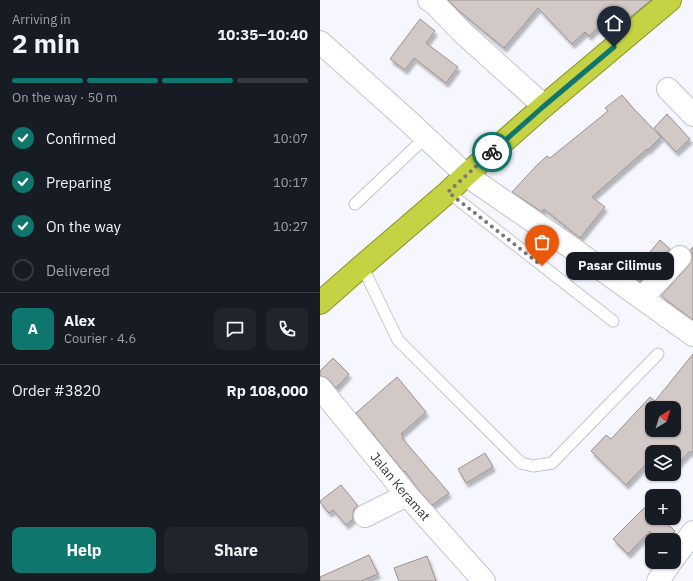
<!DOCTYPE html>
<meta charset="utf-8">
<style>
:root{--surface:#171b24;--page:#20242c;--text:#f1f3f6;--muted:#9ea1a6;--line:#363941;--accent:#0f766e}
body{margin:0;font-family:"IBM Plex Sans",sans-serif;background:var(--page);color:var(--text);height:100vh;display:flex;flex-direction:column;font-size:15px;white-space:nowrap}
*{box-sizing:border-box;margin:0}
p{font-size:13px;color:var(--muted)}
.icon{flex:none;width:22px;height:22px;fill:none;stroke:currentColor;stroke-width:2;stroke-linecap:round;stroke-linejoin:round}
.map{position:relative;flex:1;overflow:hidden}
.side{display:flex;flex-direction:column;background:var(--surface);width:320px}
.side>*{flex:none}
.needle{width:26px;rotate:38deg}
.buttons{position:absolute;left:325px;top:401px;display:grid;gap:8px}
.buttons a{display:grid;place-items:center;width:36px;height:36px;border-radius:8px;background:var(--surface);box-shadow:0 1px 3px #0004;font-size:20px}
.pin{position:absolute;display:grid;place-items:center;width:34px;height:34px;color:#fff;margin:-41px -17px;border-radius:50% 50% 50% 0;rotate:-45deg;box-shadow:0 0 4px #0007}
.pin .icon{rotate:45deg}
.courier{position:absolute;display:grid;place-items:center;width:40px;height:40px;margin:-20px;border:3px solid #0f766e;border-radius:50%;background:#fff;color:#222;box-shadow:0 1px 5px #0007}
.bubble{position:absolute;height:28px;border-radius:8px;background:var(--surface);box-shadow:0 1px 3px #0004;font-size:13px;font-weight:700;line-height:28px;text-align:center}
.overview em{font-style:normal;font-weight:700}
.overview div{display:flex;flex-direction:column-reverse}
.overview{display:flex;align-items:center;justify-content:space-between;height:68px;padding:0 12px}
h1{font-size:26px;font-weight:700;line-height:30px}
.bar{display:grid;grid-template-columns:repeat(4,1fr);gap:6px 4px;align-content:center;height:48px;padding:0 12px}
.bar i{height:5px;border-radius:3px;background:var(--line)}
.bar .on{background:var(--accent)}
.bar p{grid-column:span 4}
.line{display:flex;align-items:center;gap:10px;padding:0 12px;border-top:1px solid var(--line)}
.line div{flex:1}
.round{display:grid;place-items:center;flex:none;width:42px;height:42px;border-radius:8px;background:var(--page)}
ol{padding:0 12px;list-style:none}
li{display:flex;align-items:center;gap:12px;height:44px}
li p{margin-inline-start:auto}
li .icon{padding:4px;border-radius:50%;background:var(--accent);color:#fff;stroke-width:4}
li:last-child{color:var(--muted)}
li i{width:22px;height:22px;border:2px solid var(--line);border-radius:50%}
.cta{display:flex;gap:8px;margin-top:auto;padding:8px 12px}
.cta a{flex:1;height:46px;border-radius:8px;background:var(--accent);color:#fff;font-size:16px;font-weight:700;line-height:46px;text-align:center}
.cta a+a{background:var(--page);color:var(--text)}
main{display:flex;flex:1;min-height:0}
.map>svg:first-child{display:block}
</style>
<main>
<section class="side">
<div class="overview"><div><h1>2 min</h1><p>Arriving in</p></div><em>10:35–10:40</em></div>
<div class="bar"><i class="on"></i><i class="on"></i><i class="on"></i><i></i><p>On the way · 50 m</p></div>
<ol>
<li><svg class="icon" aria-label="check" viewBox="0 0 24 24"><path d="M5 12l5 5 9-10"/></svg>Confirmed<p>10:07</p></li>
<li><svg class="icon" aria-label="check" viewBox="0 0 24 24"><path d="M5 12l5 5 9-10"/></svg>Preparing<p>10:17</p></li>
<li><svg class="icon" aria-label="check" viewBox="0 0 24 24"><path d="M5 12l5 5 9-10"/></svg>On the way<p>10:27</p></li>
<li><i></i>Delivered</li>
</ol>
<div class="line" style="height:72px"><b class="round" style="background:var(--accent);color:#fff">A</b><div><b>Alex</b><p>Courier · 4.6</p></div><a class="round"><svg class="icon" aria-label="chat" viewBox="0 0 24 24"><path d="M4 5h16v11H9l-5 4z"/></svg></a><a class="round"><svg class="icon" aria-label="phone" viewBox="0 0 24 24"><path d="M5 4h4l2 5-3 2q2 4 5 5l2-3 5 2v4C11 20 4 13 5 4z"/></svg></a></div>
<div class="line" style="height:52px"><div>Order #3820</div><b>Rp 108,000</b></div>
<div class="cta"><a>Help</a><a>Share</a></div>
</section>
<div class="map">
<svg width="373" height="581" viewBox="0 0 373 581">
<defs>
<filter id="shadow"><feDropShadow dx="2.5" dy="4.5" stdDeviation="1" flood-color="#0004"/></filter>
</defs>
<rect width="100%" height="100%" fill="#f6f6ff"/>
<g fill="#d2c8c5" stroke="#9b928f" fill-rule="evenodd" filter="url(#shadow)">
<path d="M128 0H331L296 29 287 19 269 36 265 32 252 44 218 8 184 48 138 10Z"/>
<path d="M100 19 115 31 106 43 138 67 126 83 94 58 85 70 70 59Z"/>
<path d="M302 95 313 108 341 137 328 150 327 149 272 197 285 207 260 238 224 209 222 212 192 192 217 165 227 156 230 158 288 111 285 108Z"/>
<path d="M347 114 370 139 356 152 334 128Z"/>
<path d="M340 240 350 249 320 282 311 275Z"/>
<path d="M373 247V320L341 296 369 265 372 259V254L370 250Z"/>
<path d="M373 354V452H369L354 468V452H332V458L306 485 271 451 286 435 291 439 330 397 335 401ZM332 408H354V430H332Z"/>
<path d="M13 358 29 374 16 388 9 380 5 377 0 376V371Z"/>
<path d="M77 377 106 412 81 434 83 436 82 438 129 493 112 505 97 488 85 471 84 472 36 413Z"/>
<path d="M165 453 173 467 146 483 138 469Z"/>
<path d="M21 485 38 506 34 509 33 515V519L26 525 13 510 9 513 0 502V501Z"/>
<path d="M324 508H330L332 510V518H341L355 531 346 540H338L330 531 308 554 293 539Z"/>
<path d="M49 555 58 574 41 581H0V577Z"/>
<path d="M107 556 116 581H79L74 568Z"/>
</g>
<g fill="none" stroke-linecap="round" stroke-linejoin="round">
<g stroke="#c4c4cc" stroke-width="13">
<g id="service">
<path d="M128 192 293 321"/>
<path d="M35 204 106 137"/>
<path d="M42 266 78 340 201 463 213 466 232 463 338 354"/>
</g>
</g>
<g stroke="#c4c4cc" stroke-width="24">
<g id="minor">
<path d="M109 0 114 3 143 33 224 106"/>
<path d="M0 42 86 119 146 175 249 246 373 335"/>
<path d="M348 89 373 115"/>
<path d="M322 298 360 257"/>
<path id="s1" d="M0 388 87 495 164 581"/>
<path d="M45 516 87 495"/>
<path d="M354 558 373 532"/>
<path d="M338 581 351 562"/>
</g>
</g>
<g stroke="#889321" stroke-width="24">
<path id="trunk" d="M0 303 42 266 128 192 146 175 224 106 350 0"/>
</g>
<use href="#service" stroke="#fff" stroke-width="11"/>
<use href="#minor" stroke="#fff" stroke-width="22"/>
<use href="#trunk" stroke="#c4d244" stroke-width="22"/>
</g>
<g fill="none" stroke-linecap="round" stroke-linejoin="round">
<path stroke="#77777d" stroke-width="4" stroke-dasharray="0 7.2" d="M172 152 128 192 222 266"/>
<path stroke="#0f766e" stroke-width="5" d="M172 152 224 106 294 47"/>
</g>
<g text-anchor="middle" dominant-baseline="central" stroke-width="4" stroke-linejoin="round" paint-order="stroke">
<g font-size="13" fill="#333337" stroke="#fff">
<text stroke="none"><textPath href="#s1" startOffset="127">Jalan Keramat</textPath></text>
</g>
</g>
</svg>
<div class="buttons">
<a><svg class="needle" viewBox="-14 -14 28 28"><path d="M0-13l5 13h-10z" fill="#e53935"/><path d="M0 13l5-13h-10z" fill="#9ea1a6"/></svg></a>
<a><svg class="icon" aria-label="layers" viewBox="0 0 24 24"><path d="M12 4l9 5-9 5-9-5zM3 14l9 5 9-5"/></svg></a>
<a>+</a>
<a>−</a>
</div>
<div class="pin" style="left:222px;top:266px;background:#ea580c"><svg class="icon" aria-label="bag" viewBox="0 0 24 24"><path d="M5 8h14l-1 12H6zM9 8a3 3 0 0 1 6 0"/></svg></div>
<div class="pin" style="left:294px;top:47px;background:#1f2937"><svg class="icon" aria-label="home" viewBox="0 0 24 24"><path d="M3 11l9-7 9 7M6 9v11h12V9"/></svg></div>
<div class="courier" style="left:172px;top:152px"><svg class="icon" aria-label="bike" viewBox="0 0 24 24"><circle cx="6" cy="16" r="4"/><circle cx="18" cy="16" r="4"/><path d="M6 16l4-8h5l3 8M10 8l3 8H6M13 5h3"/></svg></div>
<div class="bubble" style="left:246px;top:252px;width:108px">Pasar Cilimus</div>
</div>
</main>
